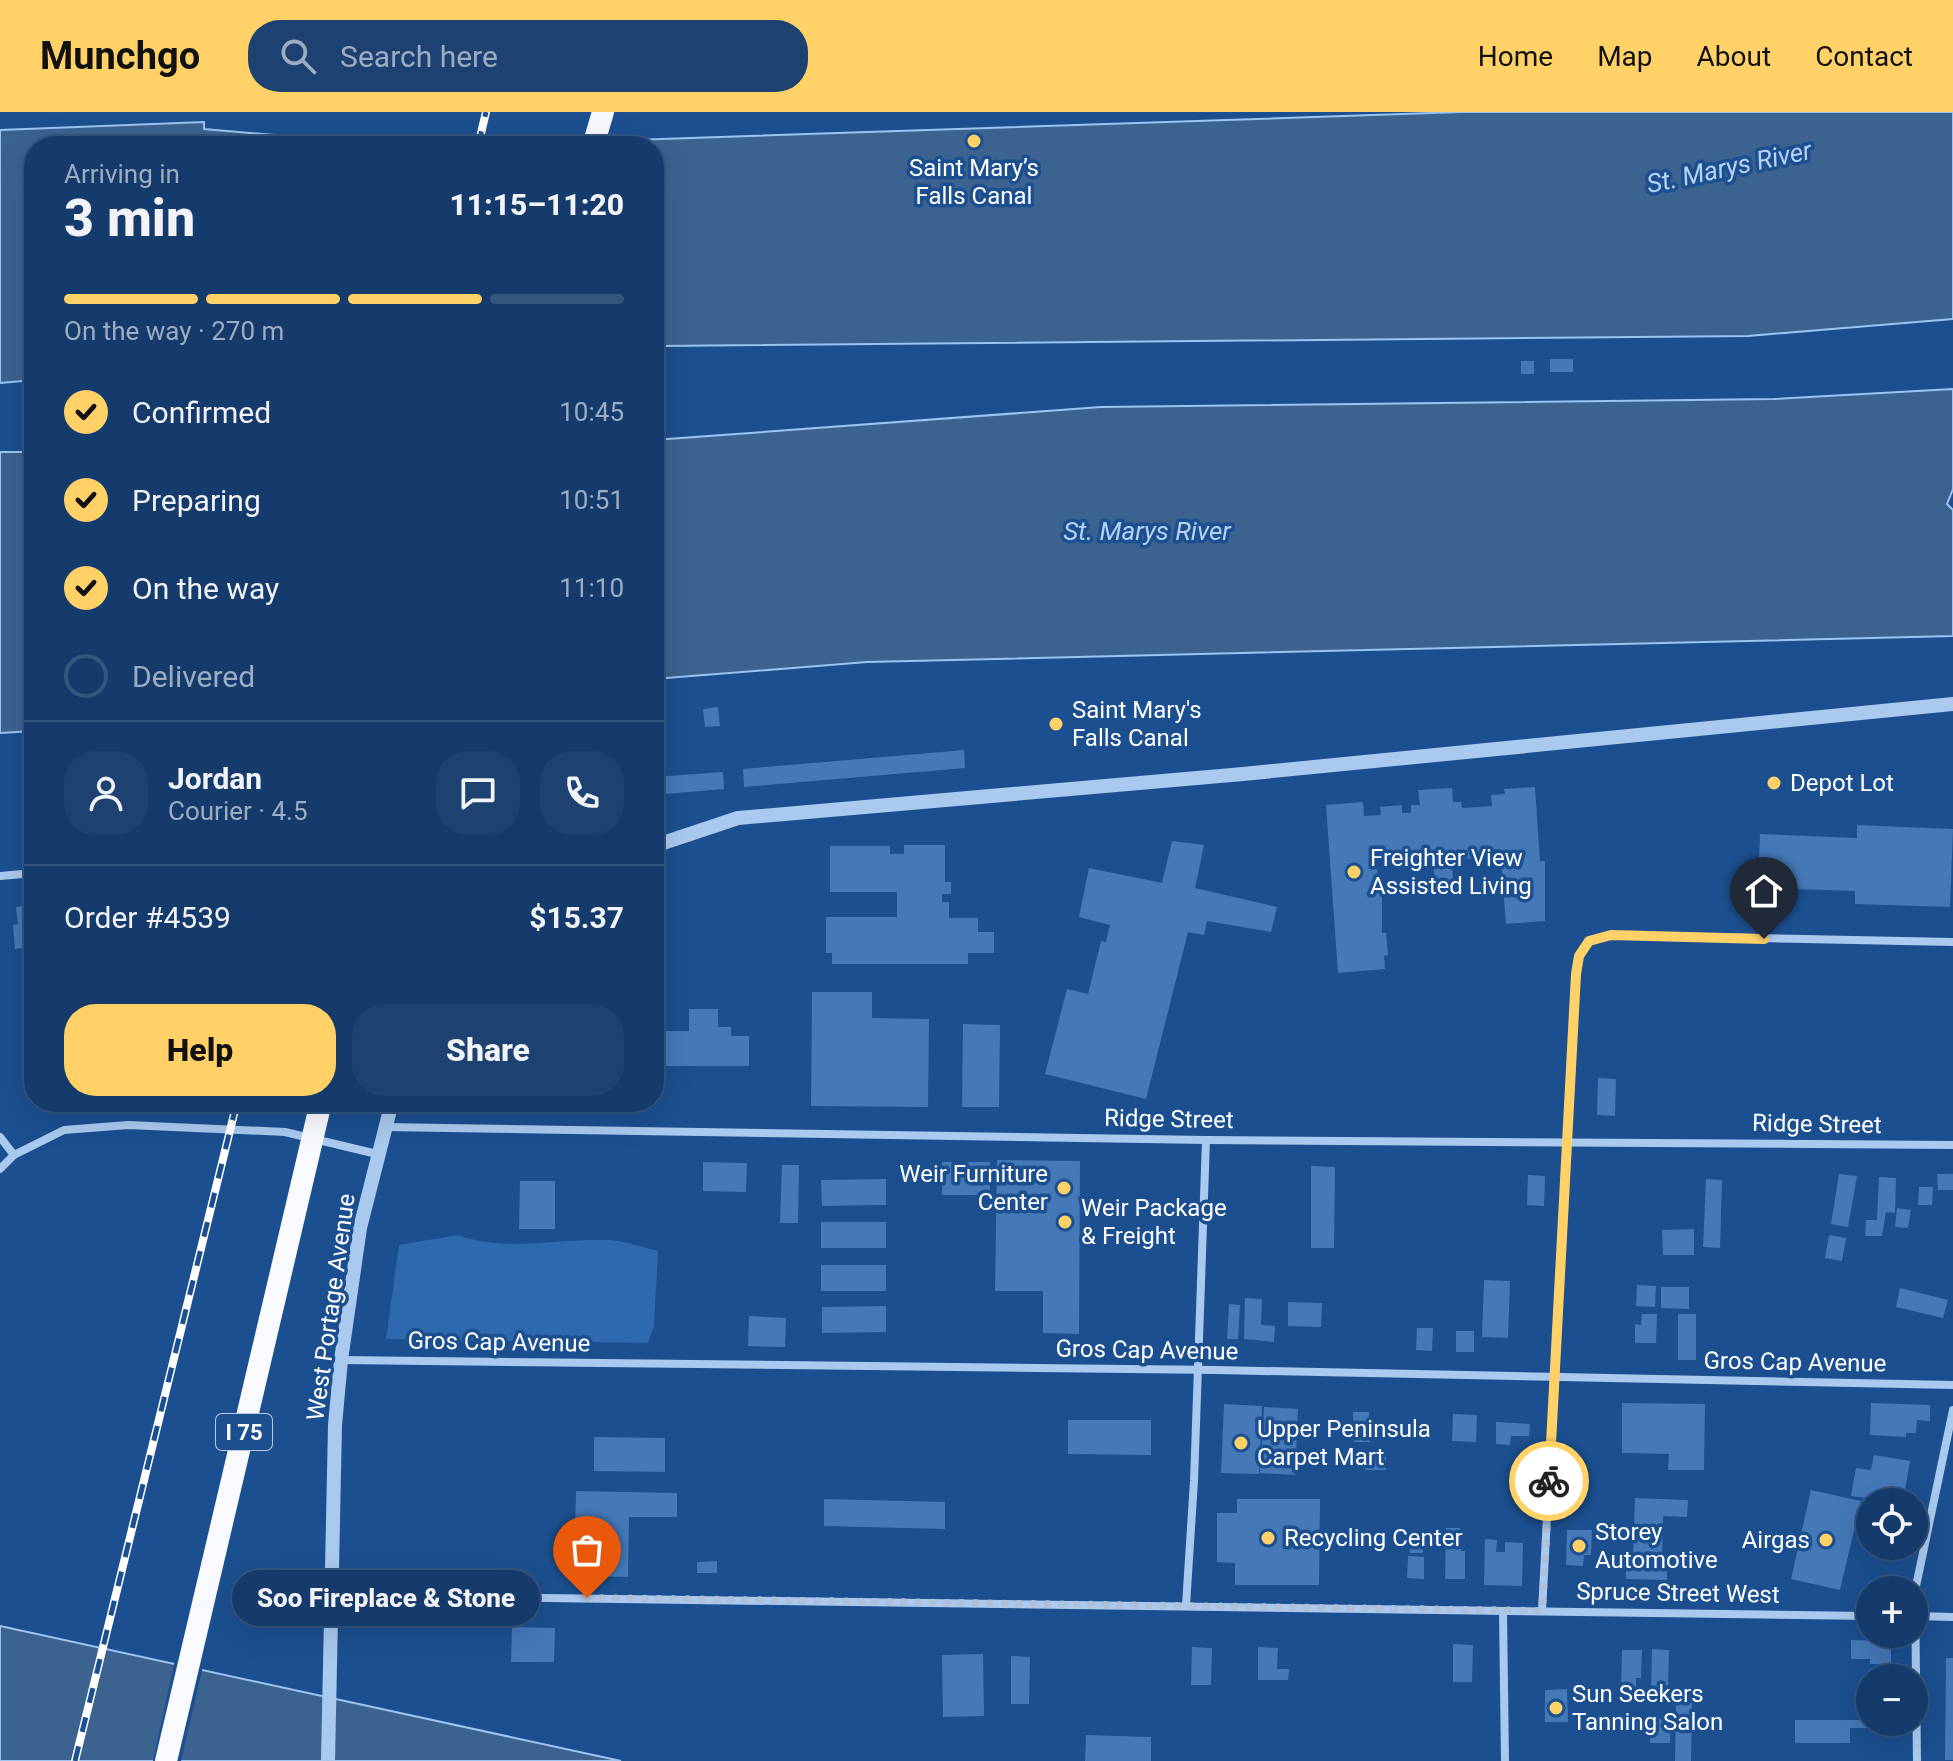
<!DOCTYPE html>
<meta charset="utf-8">
<style>
:root{--surface:#143b6b;--page:#1d4271;--text:#f1f3f6;--muted:#9dadc1;--line:#33557e;--accent:#ffd166}
body{margin:0;font-family:Roboto,sans-serif;background:var(--page);color:var(--text);height:100vh;display:flex;flex-direction:column;font-size:30px;white-space:nowrap}
*{box-sizing:border-box;margin:0}
p{font-size:26px;color:var(--muted)}
.icon{flex:none;width:44px;height:44px;fill:none;stroke:currentColor;stroke-width:2;stroke-linecap:round;stroke-linejoin:round}
.map{position:relative;flex:1;overflow:hidden}
.side{position:absolute;left:24px;top:24px;width:640px;height:976px;display:flex;flex-direction:column;background:var(--surface);border-radius:32px;box-shadow:0 8px 32px #0002,0 0 0 2px var(--line)}
.side>*{flex:none}
.buttons{position:absolute;left:1856px;top:1376px;display:grid;gap:16px}
.buttons a{display:grid;place-items:center;width:72px;height:72px;border-radius:50%;background:var(--surface);box-shadow:0 8px 32px #0002,0 0 0 2px var(--line);font-size:40px}
.pin{position:absolute;display:grid;place-items:center;width:68px;height:68px;color:#fff;margin:-82px -34px;border-radius:50% 50% 50% 0;rotate:-45deg;box-shadow:0 0 8px #0007}
.pin .icon{rotate:45deg}
.courier{position:absolute;display:grid;place-items:center;width:80px;height:80px;margin:-40px;border:6px solid #ffd166;border-radius:50%;background:#fff;color:#222;box-shadow:0 2px 10px #0007}
.bubble{position:absolute;height:56px;border-radius:28px;background:var(--surface);box-shadow:0 8px 32px #0002,0 0 0 2px var(--line);font-size:26px;font-weight:800;line-height:56px;text-align:center}
.headline em{font-style:normal;font-weight:800}
.headline div{display:flex;flex-direction:column-reverse}
.headline{display:flex;align-items:center;justify-content:space-between;height:136px;padding:0 40px}
h1{font-size:52px;font-weight:800;line-height:60px}
.bar{display:grid;grid-template-columns:repeat(4,1fr);gap:12px 8px;align-content:center;height:96px;padding:0 40px}
.bar i{height:10px;border-radius:6px;background:var(--line)}
.bar .active{background:var(--accent)}
.bar p{grid-column:span 4}
.line{display:flex;align-items:center;gap:20px;padding:0 40px;border-top:2px solid var(--line)}
.line div{flex:1}
.round{display:grid;place-items:center;flex:none;width:84px;height:84px;border-radius:32px;background:var(--page)}
ol{padding:0 40px;list-style:none}
li{display:flex;align-items:center;gap:24px;height:88px}
li p{margin-inline-start:auto}
li .icon{padding:8px;border-radius:50%;background:var(--accent);color:#111;stroke-width:4}
li:last-child{color:var(--muted)}
li i{width:44px;height:44px;border:4px solid var(--line);border-radius:50%}
.cta{display:flex;gap:16px;margin-top:auto;padding:16px 40px}
.cta a{flex:1;height:92px;border-radius:32px;background:var(--accent);color:#111;font-size:32px;font-weight:800;line-height:92px;text-align:center}
.cta a+a{background:var(--page);color:var(--text)}
header{display:flex;align-items:center;gap:48px;box-sizing:border-box;height:112px;padding:0 40px;background:var(--accent);color:#111}
header strong{font-size:38px}
nav{display:flex;gap:44px;margin-inline-start:auto;font-size:28px}
.search{width:560px;height:72px;background:var(--page);display:flex;align-items:center;gap:20px;box-sizing:border-box;padding:0 28px;border-radius:32px;color:var(--muted);font-size:30px}
.map>svg:first-child{display:block}
</style>
<header>
<strong>Munchgo</strong>
<div class="search"><svg class="icon" aria-label="search" viewBox="0 0 24 24"><circle cx="10" cy="10" r="6"/><path d="M15 15l6 6"/></svg>Search here</div>
<nav><a>Home</a><a>Map</a><a>About</a><a>Contact</a></nav>
</header>
<div class="map">
<svg width="1953" height="1649" viewBox="0 0 1953 1649">
<rect width="100%" height="100%" fill="#1b4f8f"/>
<path fill="#2e69ad" d="M458 1123C506 1141 559 1126 609 1128 625 1129 642 1135 658 1139L654 1214 648 1231 386 1227 399 1133Z"/>
<g fill="#3c6290" stroke="#9cc4f0" stroke-width="2">
<path d="M1461 0H1953V207L1748 224 659 234 654 230V34H454Z"/>
<path d="M204 10V17L404 34H34V268L0 271V18Z"/>
<path d="M1953 277V377L1947 392 1953 398V524L867 550 654 567V328L1101 295 1774 287Z"/>
<path d="M0 340H34V619L0 621Z"/>
<path d="M0 1514 621 1649H0Z"/>
</g>
<path fill="#1b4f8f" d="M175 1548 203 1554 181 1649H153Z"/>
<g fill="#4478b7">
<rect x="1550" y="247" width="23" height="13"/>
<rect x="1521" y="249" width="13" height="13"/>
<path d="M718 595 720 614 705 615 703 597Z"/>
<path d="M964 638 965 656 744 675 743 657Z"/>
<path d="M723 660 724 677 654 683V665Z"/>
<path d="M1535 675 1540 749H1545V809L1506 812 1500 737 1487 738V745L1463 747 1462 740 1451 741 1454 782 1436 783 1432 738 1403 740V748L1385 749V742L1376 743 1378 771H1382V821H1386L1388 843 1384 844 1385 857 1338 861 1326 693 1363 690 1364 704 1381 703 1380 695 1402 693V701H1411V693H1420L1418 678 1452 676 1453 690H1461L1462 696 1492 694 1491 683 1505 682 1504 677Z"/>
<path d="M1857 713 1953 717 1950 795 1855 792V779L1758 776 1760 722 1857 726Z"/>
<path d="M1172 729 1204 733 1195 776 1277 795 1271 820 1207 809 1204 823 1188 820 1146 987 1045 962 1067 877 1088 882 1101 829 1106 830 1110 813 1079 805 1089 756 1162 771Z"/>
<path d="M904 733H945V770H951V782H942V790H949V806H978V820H994V841H968V852H832V841H826V805H897V780H830V734H890V742H904Z"/>
<path d="M34 793V816H29L30 835 15 837 13 813 18 812 16 795Z"/>
<path d="M812 880H872V906L929 907 928 995 811 994Z"/>
<path d="M689 897H718V915H731V924H749V954H658V919H689Z"/>
<path d="M963 912 1000 913 999 995H962Z"/>
<path d="M1598 966 1616 967 1615 1004 1597 1003Z"/>
<path d="M997 1048 1080 1049 1079 1222 1043 1221V1179H995Z"/>
<path d="M703 1050 747 1051 746 1080 703 1079Z"/>
<rect x="942" y="1050" width="48" height="33"/>
<path d="M782 1053H799L798 1111H780Z"/>
<path d="M1311 1054 1335 1055 1334 1136H1311Z"/>
<path d="M1839 1062 1857 1064 1848 1115 1831 1112Z"/>
<path d="M1937 1062H1953V1078H1938Z"/>
<path d="M1528 1063 1545 1064 1544 1094 1527 1093Z"/>
<path d="M1879 1065 1896 1066 1895 1101 1886 1100 1882 1124H1865L1866 1108H1877Z"/>
<path d="M886 1067V1093L822 1094 821 1068Z"/>
<path d="M1706 1067 1722 1068 1720 1136 1703 1135Z"/>
<path d="M520 1069H555V1117H519Z"/>
<path d="M1919 1075H1933L1932 1093H1918Z"/>
<path d="M1897 1096 1911 1098 1908 1116 1895 1115Z"/>
<rect x="821" y="1110" width="65" height="26"/>
<path d="M1694 1117V1143H1663L1662 1118Z"/>
<path d="M1829 1123 1846 1126 1842 1149 1825 1146Z"/>
<rect x="821" y="1153" width="65" height="26"/>
<path d="M1484 1168 1510 1169 1508 1226 1482 1225Z"/>
<path d="M1637 1173 1656 1174 1655 1195 1636 1194Z"/>
<path d="M1661 1175H1689V1197L1661 1196Z"/>
<path d="M1900 1176 1948 1188 1943 1206 1896 1195Z"/>
<path d="M1245 1186 1262 1187 1261 1213 1275 1214 1274 1230 1244 1227Z"/>
<path d="M1288 1190 1322 1191 1321 1215 1288 1214Z"/>
<path d="M1229 1192 1240 1193 1238 1227H1227Z"/>
<path d="M886 1194V1220L822 1221V1195Z"/>
<path d="M1642 1202H1657L1656 1231H1635V1212L1641 1213Z"/>
<rect x="1678" y="1202" width="18" height="46"/>
<path d="M749 1204 786 1206 785 1235 748 1234Z"/>
<path d="M1417 1216H1433L1432 1239 1416 1238Z"/>
<rect x="1456" y="1219" width="18" height="21"/>
<path d="M1622 1291 1705 1292 1704 1358H1668L1669 1342 1622 1341Z"/>
<path d="M1871 1291 1930 1293V1309L1917 1308 1916 1321H1906V1325L1870 1323Z"/>
<path d="M1224 1292 1262 1294 1259 1362 1221 1361Z"/>
<path d="M1264 1295 1298 1297 1295 1363 1260 1361Z"/>
<path d="M1353 1300H1369L1370 1330H1354Z"/>
<path d="M1453 1302 1477 1303 1476 1330 1452 1329Z"/>
<path d="M1068 1308H1151V1343L1068 1342Z"/>
<path d="M1496 1310 1530 1312 1529 1324H1511L1510 1333 1496 1332Z"/>
<path d="M594 1325 665 1326V1360L594 1359Z"/>
<path d="M1366 1338H1386V1358H1365Z"/>
<path d="M1874 1343 1910 1349 1903 1390 1851 1384 1856 1356 1871 1358Z"/>
<path d="M1811 1378 1861 1389 1840 1478 1791 1467Z"/>
<path d="M576 1379 677 1381V1405H629L628 1465 574 1464Z"/>
<path d="M1635 1386 1688 1388 1687 1405 1663 1404 1662 1449H1667V1468L1626 1467V1447H1633Z"/>
<path d="M824 1387 945 1390V1417L824 1414Z"/>
<path d="M1237 1387H1320L1319 1473H1235V1451L1217 1450V1401H1237Z"/>
<path d="M1446 1416H1460L1461 1439H1465V1467H1445Z"/>
<path d="M1567 1418H1592L1591 1443H1584L1583 1454 1566 1453Z"/>
<path d="M1410 1422H1424L1423 1441H1410Z"/>
<path d="M1485 1427 1497 1428 1496 1440H1505V1430L1523 1431 1522 1474 1484 1473Z"/>
<path d="M1408 1444 1424 1445V1467L1407 1466Z"/>
<path d="M717 1449V1461H697V1450Z"/>
<path d="M512 1515 555 1516 554 1550H511Z"/>
<path d="M1851 1528 1891 1529V1552H1870V1547H1851Z"/>
<path d="M1453 1532 1473 1533 1472 1570H1453Z"/>
<path d="M1192 1535 1212 1536 1211 1573H1191Z"/>
<path d="M1258 1535 1278 1536 1277 1557H1289L1288 1568H1258Z"/>
<path d="M1652 1537 1669 1538 1668 1579H1651Z"/>
<path d="M1622 1538H1642L1641 1566H1636V1581L1621 1580Z"/>
<path d="M983 1542 984 1604 943 1605 942 1543Z"/>
<path d="M1011 1544 1030 1545 1029 1592H1011Z"/>
<path d="M1946 1546H1953V1648H1945Z"/>
<path d="M1567 1577 1568 1610H1545V1578Z"/>
<path d="M1676 1587 1692 1588 1691 1649H1675Z"/>
<path d="M1650 1606 1671 1607 1670 1631H1650Z"/>
<path d="M1795 1608H1870L1891 1610V1616H1850V1631H1795Z"/>
<path d="M1086 1623 1151 1625V1649H1085Z"/>
</g>
<g fill="none" stroke-linecap="round" stroke-linejoin="round">
<g stroke="#a9c9ee" stroke-width="8">
<path d="M0 764 34 761"/>
<path d="M384 1015 1206 1028 1953 1033"/>
<path d="M0 1025 14 1043"/>
<path d="M0 1057 14 1043 64 1018 128 1013 285 1020 377 1042"/>
<path d="M341 1248 1216 1258 1953 1273"/>
<path d="M333 1483 1870 1504"/>
<path d="M1186 1493 1194 1369 1206 1028"/>
<path d="M1503 1499 1505 1649"/>
<path d="M1542 1499 1576 862 1579 844 1589 829 1611 823 1953 830"/>
<path d="M1914 1504 1953 1505"/>
<path d="M1917 1649 1915 1479 1953 1298"/>
</g>
<g stroke="#a9c9ee" stroke-width="14">
<path d="M654 734 738 706 1243 662 1953 592"/>
<path d="M328 1649 335 1313 341 1248 360 1116 392 990"/>
</g>
<path stroke="#f8faff" stroke-width="22" d="M593 34 603 0"/>
<g stroke="#fff" stroke-width="8">
<g id="rail">
<path d="M478 34 486 0"/>
<path d="M75 1649 237 990"/>
</g>
</g>
<use href="#rail" stroke="#1b4f8f" stroke-width="5" stroke-dasharray="15" stroke-linecap="butt"/>
<path stroke="#f8faff" stroke-width="22" d="M166 1649 321 990"/>
</g>
<g fill="none" stroke-linecap="round" stroke-linejoin="round">
<path stroke="#afc1d8" stroke-width="8" stroke-dasharray="0 14.4" d="M587 1486 1542 1499 1549 1369"/>
<path stroke="#ffd166" stroke-width="10" d="M1549 1369 1576 862 1579 844 1589 829 1611 823 1764 827"/>
</g>
<g fill="#ffd166" stroke="#1b4f8f" stroke-width="3">
<circle cx="974" cy="29" r="8"/>
<circle cx="1056" cy="612" r="8"/>
<circle cx="1774" cy="671" r="8"/>
<circle cx="1354" cy="760" r="8"/>
<circle cx="1064" cy="1076" r="8"/>
<circle cx="1065" cy="1110" r="8"/>
<circle cx="1241" cy="1331" r="8"/>
<circle cx="1268" cy="1426" r="8"/>
<circle cx="1826" cy="1428" r="8"/>
<circle cx="1579" cy="1434" r="8"/>
<circle cx="1556" cy="1596" r="8"/>
</g>
<g text-anchor="middle" dominant-baseline="central" stroke-width="7" stroke-linejoin="round" paint-order="stroke">
<rect fill="#1b4f8f" stroke="#bbcadd" stroke-width="2" x="216" y="1302" width="56" height="36" rx="6"/>
<g font-size="22" font-weight="bold" fill="#fff">
<text x="244" y="1320">I 75</text>
</g>
<g font-size="24" fill="#fff" stroke="#1b4f8f" text-anchor="start">
<text x="974" y="56" text-anchor="middle">Saint Mary’s<tspan x="974" dy="28">Falls Canal</tspan></text>
<text x="1072" y="598">Saint Mary's<tspan x="1072" dy="28">Falls Canal</tspan></text>
<text x="1790" y="671">Depot Lot</text>
<text x="1370" y="746">Freighter View<tspan x="1370" dy="28">Assisted Living</tspan></text>
<text x="1048" y="1062" text-anchor="end">Weir Furniture<tspan x="1048" dy="28">Center</tspan></text>
<text x="1081" y="1096">Weir Package<tspan x="1081" dy="28">&amp; Freight</tspan></text>
<text x="1257" y="1317">Upper Peninsula<tspan x="1257" dy="28">Carpet Mart</tspan></text>
<text x="1595" y="1420">Storey<tspan x="1595" dy="28">Automotive</tspan></text>
<text x="1284" y="1426">Recycling Center</text>
<text x="1810" y="1428" text-anchor="end">Airgas</text>
<text x="1572" y="1582">Sun Seekers<tspan x="1572" dy="28">Tanning Salon</tspan></text>
</g>
<g font-size="24" fill="#fff" stroke="#1b4f8f">
<text transform="translate(1169 1007) rotate(1)">Ridge Street</text>
<text transform="translate(1817 1012) rotate(1)">Ridge Street</text>
<text transform="translate(331 1195) rotate(-82)">West Portage Avenue</text>
<text transform="translate(499 1230) rotate(1)">Gros Cap Avenue</text>
<text transform="translate(1147 1238) rotate(1)">Gros Cap Avenue</text>
<text transform="translate(1795 1250) rotate(1)">Gros Cap Avenue</text>
<text transform="translate(1678 1481) rotate(1)">Spruce Street West</text>
</g>
<g font-size="26" font-style="italic" fill="#b5d3f5" stroke="#1b4f8f">
<text transform="translate(1729 55) rotate(-12)">St. Marys River</text>
<text x="1147" y="419">St. Marys River</text>
</g>
</g>
</svg>
<div class="buttons">
<a><svg class="icon" aria-label="locate" viewBox="0 0 24 24"><circle cx="12" cy="12" r="6"/><path d="M12 2v4M12 18v4M2 12h4M18 12h4"/></svg></a>
<a>+</a>
<a>−</a>
</div>
<div class="pin" style="left:587px;top:1486px;background:#ea580c"><svg class="icon" aria-label="bag" viewBox="0 0 24 24"><path d="M5 8h14l-1 12H6zM9 8a3 3 0 0 1 6 0"/></svg></div>
<div class="pin" style="left:1764px;top:827px;background:#1f2937"><svg class="icon" aria-label="home" viewBox="0 0 24 24"><path d="M3 11l9-7 9 7M6 9v11h12V9"/></svg></div>
<div class="courier" style="left:1549px;top:1369px"><svg class="icon" aria-label="bike" viewBox="0 0 24 24"><circle cx="6" cy="16" r="4"/><circle cx="18" cy="16" r="4"/><path d="M6 16l4-8h5l3 8M10 8l3 8H6M13 5h3"/></svg></div>
<div class="bubble" style="left:232px;top:1458px;width:308px">Soo Fireplace &amp; Stone</div>
<section class="side">
<div class="headline"><div><h1>3 min</h1><p>Arriving in</p></div><em>11:15–11:20</em></div>
<div class="bar"><i class="active"></i><i class="active"></i><i class="active"></i><i></i><p>On the way · 270 m</p></div>
<ol>
<li><svg class="icon" aria-label="check" viewBox="0 0 24 24"><path d="M5 12l5 5 9-10"/></svg>Confirmed<p>10:45</p></li>
<li><svg class="icon" aria-label="check" viewBox="0 0 24 24"><path d="M5 12l5 5 9-10"/></svg>Preparing<p>10:51</p></li>
<li><svg class="icon" aria-label="check" viewBox="0 0 24 24"><path d="M5 12l5 5 9-10"/></svg>On the way<p>11:10</p></li>
<li><i></i>Delivered</li>
</ol>
<div class="line" style="height:144px"><a class="round"><svg class="icon" aria-label="person" viewBox="0 0 24 24"><circle cx="12" cy="8" r="4"/><path d="M4 21q1-7 8-7t8 7"/></svg></a><div><b>Jordan</b><p>Courier · 4.5</p></div><a class="round"><svg class="icon" aria-label="chat" viewBox="0 0 24 24"><path d="M4 5h16v11H9l-5 4z"/></svg></a><a class="round"><svg class="icon" aria-label="phone" viewBox="0 0 24 24"><path d="M5 4h4l2 5-3 2q2 4 5 5l2-3 5 2v4C11 20 4 13 5 4z"/></svg></a></div>
<div class="line" style="height:104px"><div>Order #4539</div><b>$15.37</b></div>
<div class="cta"><a>Help</a><a>Share</a></div>
</section>
</div>
